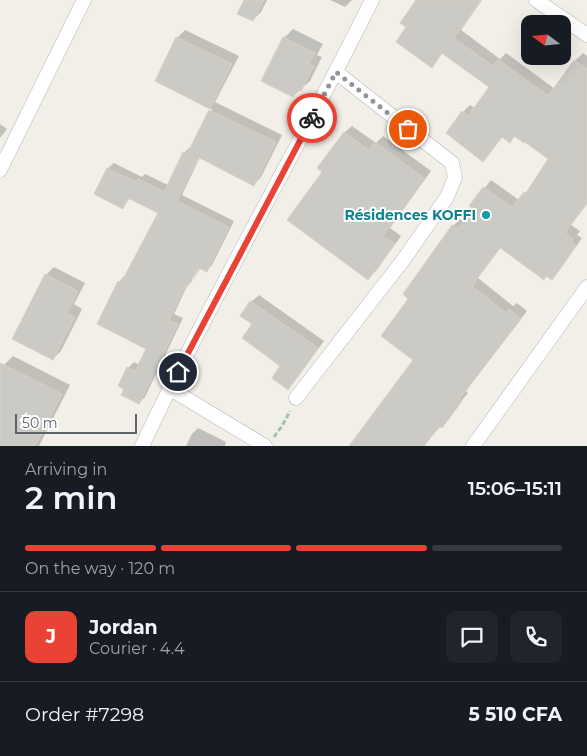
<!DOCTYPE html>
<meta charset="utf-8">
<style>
:root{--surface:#171b24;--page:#20242c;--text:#f1f3f6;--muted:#9ea1a6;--line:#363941;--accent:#ea4335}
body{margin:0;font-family:Montserrat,sans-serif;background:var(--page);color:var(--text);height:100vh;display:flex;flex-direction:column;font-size:19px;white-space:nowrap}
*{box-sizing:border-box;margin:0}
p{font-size:16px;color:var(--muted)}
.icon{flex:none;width:28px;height:28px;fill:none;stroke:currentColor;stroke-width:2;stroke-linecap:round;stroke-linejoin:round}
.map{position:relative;height:446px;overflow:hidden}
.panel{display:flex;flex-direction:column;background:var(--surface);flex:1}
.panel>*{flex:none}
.needle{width:32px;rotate:286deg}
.tools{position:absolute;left:521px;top:15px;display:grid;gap:10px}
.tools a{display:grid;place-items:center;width:50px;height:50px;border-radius:10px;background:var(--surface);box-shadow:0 5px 20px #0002;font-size:25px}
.scale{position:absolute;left:15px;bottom:12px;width:122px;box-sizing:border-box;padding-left:5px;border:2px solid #5f6368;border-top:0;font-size:14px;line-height:18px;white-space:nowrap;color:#5f6368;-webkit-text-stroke:4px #fff;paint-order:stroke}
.pin{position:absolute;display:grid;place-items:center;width:42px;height:42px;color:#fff;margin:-21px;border:2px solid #fff;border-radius:50%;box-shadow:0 1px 5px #0007}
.courier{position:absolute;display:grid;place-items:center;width:50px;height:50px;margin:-25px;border:4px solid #ea4335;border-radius:50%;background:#fff;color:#222;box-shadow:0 1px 6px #0007}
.overview em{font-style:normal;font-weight:600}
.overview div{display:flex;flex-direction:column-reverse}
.overview{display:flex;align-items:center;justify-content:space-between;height:85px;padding:0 25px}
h1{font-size:32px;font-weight:600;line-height:38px}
.bar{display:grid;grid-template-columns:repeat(4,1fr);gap:8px 5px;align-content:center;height:60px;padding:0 25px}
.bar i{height:6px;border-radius:4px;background:var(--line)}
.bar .current{background:var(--accent)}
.bar p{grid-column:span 4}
.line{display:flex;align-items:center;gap:12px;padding:0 25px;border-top:1px solid var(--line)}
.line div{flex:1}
.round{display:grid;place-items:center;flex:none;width:52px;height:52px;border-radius:10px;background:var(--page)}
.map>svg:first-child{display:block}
</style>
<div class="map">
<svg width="587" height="446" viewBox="0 0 587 446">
<rect width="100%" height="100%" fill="#f1efe8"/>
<g fill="#0003" fill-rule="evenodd">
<path d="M246 0H267L261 12 253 20Z"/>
<path d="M330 0H352L345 7Z"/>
<path d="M418 0H482L461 30 500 59 506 53 555 89 575 61 583 53 587 56V204L571 225 580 231 577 235 582 238 559 271 551 278 501 247 478 278 513 306 517 303 527 311 466 391 468 393 424 446H359L414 360 410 298 453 226 460 219 465 222 475 208 471 205 491 180 519 200 532 186 550 159 515 136 510 141 503 136 483 160 463 112 470 105 475 108 490 86 443 52 432 66 408 27Z"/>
<path d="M293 29 323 44 317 55 322 57 310 81 293 96 284 38Z"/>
<path d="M185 30 239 56 215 102 282 135 261 177 254 185 200 157 182 195 234 221 212 265 206 271 200 268 194 279 187 286 174 314 183 318 145 397 139 403 126 388 128 368 134 362 140 365 148 348 119 282 124 276H126L159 212 130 198 123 207 96 194 108 168 114 163 142 177 145 174 168 185 184 153 190 147 191 148 212 109 156 81 177 38ZM199 262 201 263 193 280H190Z"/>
<path d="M0 124 7 129 0 138Z"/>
<path d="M352 126 376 143 383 136 431 171 390 228 401 236 376 271 368 278 324 171 344 133Z"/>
<path d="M54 267 85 283 74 304 82 309 61 351 53 359 46 275Z"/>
<path d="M259 295 324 341 295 381 288 388 282 366 253 324 251 302Z"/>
<path d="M13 356 70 385 39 446H0V373L4 365Z"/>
<path d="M198 428 226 442 225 446H186L192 434Z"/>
</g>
<g fill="#cccac5" stroke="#d6d1c6">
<path d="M244 0H264L253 21 237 14Z"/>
<path d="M416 0H481L454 38 493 66 498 59 548 96 574 60 587 69V202L565 233 573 239 571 243 576 246 552 280 546 276 544 280 499 247 472 286 506 313 509 309 521 319 459 399 462 401 442 428 439 426 424 446H349L413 360 381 336 408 299 403 294 452 225 458 229 473 208 469 206 483 187 512 207 524 192 526 193 548 159 525 142 524 143 514 136 510 143 502 137 483 162 446 133 462 111 468 116 489 87 443 54 442 53 432 68 396 42 406 27 400 23Z"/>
<path d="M176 37 232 64 210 109 155 81Z"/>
<path d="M283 37 315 53 309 64 314 66 301 91 297 89 293 97 261 81Z"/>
<path d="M209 110 276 142 254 186 188 152Z"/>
<path d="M344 132 369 150 375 142 425 179 383 236 395 244 368 280 287 220 322 172 317 168Z"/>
<path d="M183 152 198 159 177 201 229 227 207 272 198 268 188 286 186 285 169 320 178 324 139 404 121 395 124 389 118 386 127 367 135 371 146 349 97 324 118 281 121 283 158 213 128 198 123 209 94 194 107 168 136 182 138 179 164 192Z"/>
<path d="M45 274 78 291 67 313 75 317 53 360 12 339Z"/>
<path d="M250 301 318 348 288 390 272 378 280 366 242 338 252 324 240 316Z"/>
<path d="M0 363 62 394 35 446H0Z"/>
</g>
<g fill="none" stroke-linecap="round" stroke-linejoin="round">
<g stroke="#b5b8bc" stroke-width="15">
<g id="minor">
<path d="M536 0 587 35"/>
<path d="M0 170 84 0"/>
<path d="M169 388 265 446"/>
<path d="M296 398 404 259 447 197 455 177 452 163 336 72"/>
<path d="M142 446C213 295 298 150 372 0"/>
<path d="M473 446 587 287"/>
</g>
</g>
<path stroke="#9cc7a9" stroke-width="3" stroke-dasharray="5 2.5" stroke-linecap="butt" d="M274 437 282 426 290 411"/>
<use href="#minor" stroke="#fff" stroke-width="14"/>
</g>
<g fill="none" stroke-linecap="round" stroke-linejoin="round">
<path stroke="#929495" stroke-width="5" stroke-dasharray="0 9" d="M312 118 336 72 408 129"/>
<path stroke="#ea4335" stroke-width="6" d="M178 372 312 118"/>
</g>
<circle fill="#0f9aa8" stroke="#fff" stroke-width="2" cx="486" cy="215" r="5"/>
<g text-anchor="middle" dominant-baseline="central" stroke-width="4" stroke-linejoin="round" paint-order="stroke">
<g font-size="14" font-weight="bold" fill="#0d838f" stroke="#fff" text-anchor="end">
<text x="476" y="215">Résidences KOFFI</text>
</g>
</g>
</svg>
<div class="tools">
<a><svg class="needle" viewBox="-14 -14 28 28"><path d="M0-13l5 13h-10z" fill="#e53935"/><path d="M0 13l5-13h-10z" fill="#9ea1a6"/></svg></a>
</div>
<div class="scale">50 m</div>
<div class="pin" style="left:408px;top:129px;background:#ea580c"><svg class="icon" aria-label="bag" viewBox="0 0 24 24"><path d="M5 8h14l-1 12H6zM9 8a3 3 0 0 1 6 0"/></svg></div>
<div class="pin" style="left:178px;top:372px;background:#1f2937"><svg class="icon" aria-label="home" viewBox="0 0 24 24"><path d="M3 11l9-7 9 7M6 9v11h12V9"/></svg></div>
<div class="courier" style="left:312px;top:118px"><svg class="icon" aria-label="bike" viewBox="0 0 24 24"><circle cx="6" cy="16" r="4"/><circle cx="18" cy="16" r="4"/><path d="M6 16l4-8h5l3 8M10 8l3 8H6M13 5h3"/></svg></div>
</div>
<section class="panel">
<div class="overview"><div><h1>2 min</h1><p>Arriving in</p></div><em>15:06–15:11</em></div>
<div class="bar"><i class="current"></i><i class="current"></i><i class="current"></i><i></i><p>On the way · 120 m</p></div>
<div class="line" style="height:90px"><b class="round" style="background:var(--accent);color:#fff">J</b><div><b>Jordan</b><p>Courier · 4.4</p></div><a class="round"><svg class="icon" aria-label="chat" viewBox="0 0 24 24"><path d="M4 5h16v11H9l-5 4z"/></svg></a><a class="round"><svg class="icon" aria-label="phone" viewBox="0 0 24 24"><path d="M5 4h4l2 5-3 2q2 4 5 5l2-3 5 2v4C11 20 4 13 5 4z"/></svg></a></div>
<div class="line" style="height:65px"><div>Order #7298</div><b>5 510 CFA</b></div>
</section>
